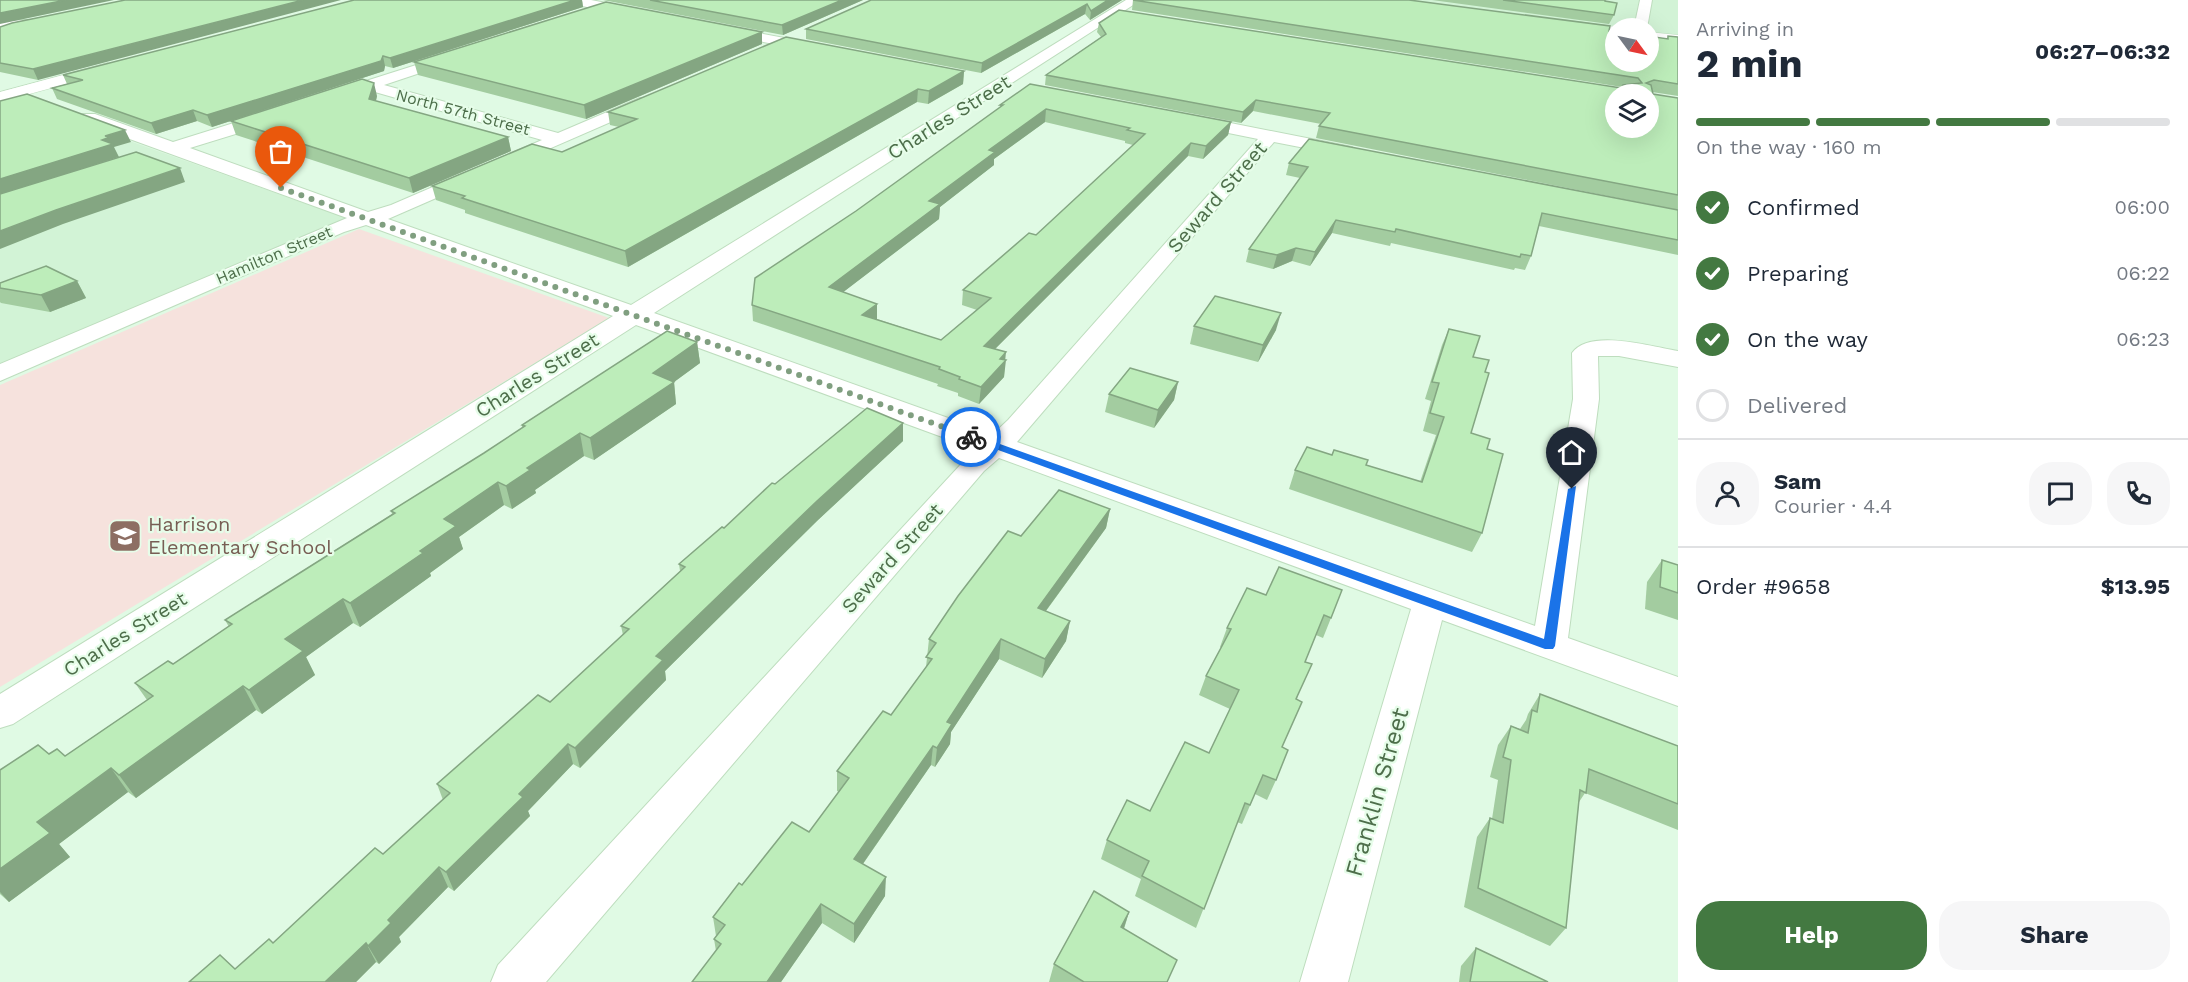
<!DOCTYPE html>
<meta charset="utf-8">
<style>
:root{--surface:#fff;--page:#f6f6f7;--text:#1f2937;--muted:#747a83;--line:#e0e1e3;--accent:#437941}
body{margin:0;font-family:"Work Sans",sans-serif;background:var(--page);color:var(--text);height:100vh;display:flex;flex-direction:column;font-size:22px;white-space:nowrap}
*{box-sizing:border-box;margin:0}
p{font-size:20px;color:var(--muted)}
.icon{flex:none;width:33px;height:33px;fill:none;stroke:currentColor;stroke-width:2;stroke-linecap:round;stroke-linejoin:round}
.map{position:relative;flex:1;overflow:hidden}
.side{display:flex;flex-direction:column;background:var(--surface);width:510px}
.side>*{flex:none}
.needle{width:39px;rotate:123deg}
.controls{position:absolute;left:1605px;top:18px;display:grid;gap:12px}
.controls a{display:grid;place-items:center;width:54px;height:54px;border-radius:50%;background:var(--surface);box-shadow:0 6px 24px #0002;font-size:30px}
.pin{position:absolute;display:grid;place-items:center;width:51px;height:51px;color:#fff;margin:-62px -26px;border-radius:50% 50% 50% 0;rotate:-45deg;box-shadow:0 0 6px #0007}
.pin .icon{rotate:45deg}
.courier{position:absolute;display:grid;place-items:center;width:60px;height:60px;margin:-30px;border:4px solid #1a73e8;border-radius:50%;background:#fff;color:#222;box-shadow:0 2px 8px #0007}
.summary em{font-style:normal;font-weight:700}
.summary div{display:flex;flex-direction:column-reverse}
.summary{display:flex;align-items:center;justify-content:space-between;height:102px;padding:0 18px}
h1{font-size:39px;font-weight:700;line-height:45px}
.bar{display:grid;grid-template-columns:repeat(4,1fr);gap:9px 6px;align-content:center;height:72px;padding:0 18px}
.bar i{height:8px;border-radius:4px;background:var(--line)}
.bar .current{background:var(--accent)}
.bar p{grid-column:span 4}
.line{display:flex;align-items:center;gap:15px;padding:0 18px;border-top:2px solid var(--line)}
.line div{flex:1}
.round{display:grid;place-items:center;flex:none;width:63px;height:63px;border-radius:24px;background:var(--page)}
ol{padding:0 18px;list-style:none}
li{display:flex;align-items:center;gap:18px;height:66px}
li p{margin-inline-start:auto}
li .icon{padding:6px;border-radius:50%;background:var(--accent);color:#fff;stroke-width:4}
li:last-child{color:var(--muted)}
li i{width:33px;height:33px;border:3px solid var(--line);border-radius:50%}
.primary-button{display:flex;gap:12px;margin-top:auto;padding:12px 18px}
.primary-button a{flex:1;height:69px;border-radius:24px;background:var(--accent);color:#fff;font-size:24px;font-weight:700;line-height:69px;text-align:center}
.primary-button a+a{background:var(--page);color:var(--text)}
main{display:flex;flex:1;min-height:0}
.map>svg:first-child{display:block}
</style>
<main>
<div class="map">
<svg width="1678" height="982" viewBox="0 0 1678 982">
<rect width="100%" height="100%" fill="#e0fae4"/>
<g fill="#d2f3d6">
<path d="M1406 0H1678V37L1649 33 1648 28H1618Z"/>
<path d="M12 99 349 219 0 365V102Z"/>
</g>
<path fill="#f6e2dd" d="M359 229 609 318 0 687V385Z"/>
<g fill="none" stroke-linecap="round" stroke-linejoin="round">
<g stroke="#beddbe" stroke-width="2">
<g id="minor">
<path d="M566 0H591L637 9 643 13 637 17 572 4Z"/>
<path d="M1126 0H1141L654 313 993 434 1008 420 1258 139 1184 124 1182 120 1184 116 1190 115 1352 147 1355 151 1346 156 1274 142 1017 442 1535 626 1573 399 1572 353C1590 328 1652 347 1678 351V367L1619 356H1598L1599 399 1568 638 1678 677V706L1442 620 1348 982H1300L1411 609 999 458 984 471 546 982H491L498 965 975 449 636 325 13 724 0 728V694L613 316 366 225 344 232 0 381V364L347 218 83 122 81 118 83 114H95L173 142 266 113H278L280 117 278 121 190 148 368 212 391 205 542 140 368 90 334 101 328 99 326 96 328 93 454 53 461 57 459 60 384 85 558 133 640 98H652L654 101 652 104 388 219 631 305Z"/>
<path d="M1640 0H1652L1647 28H1634Z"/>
<path d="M27 20 32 21V27L0 29V21Z"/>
<path d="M722 26 816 44 823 48 816 52 717 33V27Z"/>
</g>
</g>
<g stroke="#beddbe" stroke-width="1">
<g id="tertiary">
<path d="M1565 20 1616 27 1622 28H1616V35L1560 27 1558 24 1560 21Z"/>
<path d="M1648 32 1678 35V45L1648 41Z"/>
<path d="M108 63 116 68 114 71 0 102V92Z"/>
</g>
</g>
<use href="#minor" fill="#fff" fill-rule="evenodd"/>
<use href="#tertiary" fill="#fff" fill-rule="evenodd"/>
</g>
<g fill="#a3cca0" fill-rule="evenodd">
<path d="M125 0 38 80 0 72V27Z"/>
<path d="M354 0H582L583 7 393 68 385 66 384 71 212 127 197 121 156 134 57 99 52 88 67 84 63 75Z"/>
<path d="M603 0H863L783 35Z"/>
<path d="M872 0H1122L1090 20 1085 14 981 73 806 39V29Z"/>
<path d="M1133 0 1609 31 1667 39 1668 36 1678 37V96L1652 92 1653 94 1678 98V210L1316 138 1319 126 1321 124 1253 111 1241 123 1045 85 1046 75 1101 37 1097 32 1099 23 1621 88 1622 87 1132 10Z"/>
<path d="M1432 0H1605V1L1614 15 1609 24Z"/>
<path d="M762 44 586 119 418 75 414 62Z"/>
<path d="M964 71 963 84 928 104 917 102 628 267 465 213V210L436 200 432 186 562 152 619 127 610 125 608 112Z"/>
<path d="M377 96 376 101 508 137 511 151 413 193 236 135 231 121Z"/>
<path d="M1000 105 1231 122 1228 135 1203 159 1188 156 995 349 1005 360 1004 377 979 404 958 396V393L937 386 938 384 753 321 752 305 856 211 1000 108ZM1045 122 1125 141V143L1133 145 1036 235 963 290 962 305 977 310 941 340 877 319 843 292 939 219 940 207 994 165V159Z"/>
<path d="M1289 163 1678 210V255L1539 226 1531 256 1525 270 1515 268 1514 270 1391 243 1390 246 1332 233 1310 266 1292 261 1273 269 1246 262 1249 249 1300 178 1286 175Z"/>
<path d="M77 281 86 298 50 312 1 303 0 302V283Z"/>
<path d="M1194 326 1276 330 1258 362 1190 344Z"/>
<path d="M1449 329 1485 372 1471 433 1487 449 1482 533 1472 552 1289 489 1295 470 1366 465 1420 482 1436 435 1423 431 1431 401 1425 399 1442 345Z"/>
<path d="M697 342 700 363 674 382 676 404 594 460 584 456 535 490 536 493 512 509 504 505 459 537 463 549 430 573 431 576 360 627 353 623 306 657 315 675 262 714 256 710 136 798 128 792 59 844 70 857 9 902 0 894V770L49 754 65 756 147 700 135 683 173 664 229 627 225 620 392 514 391 511 484 453 522 428V425Z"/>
<path d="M1178 382 1174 400 1154 428 1105 412 1109 394Z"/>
<path d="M903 423V441L818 520 665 671 666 680 580 768 573 764 528 811 530 816 454 891 448 887 399 937 401 942 379 964 376 962 356 982H189L235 969 273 943 383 854 443 800 437 784 550 702 623 635 621 626 680 571 679 564 724 528 775 484Z"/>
<path d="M1110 509 1106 528 1046 611 1070 621 1066 641 1042 678 999 659 951 732 950 744 935 767 931 765 863 864 885 896 854 943 822 923 781 982H692L716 951 714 939 716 936 713 917 742 885 809 832 839 792 837 791V771L891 715 926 667 929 639 1021 536Z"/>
<path d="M1662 560 1678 565V620L1645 609 1647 582Z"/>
<path d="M1247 588 1331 618 1323 638 1316 635 1305 662 1297 699 1282 747 1276 780 1267 800 1255 794 1242 824 1237 822 1196 928 1135 896 1141 879 1101 859 1107 840 1150 811 1209 753 1230 709 1199 695 1206 676 1221 648 1220 647 1227 628Z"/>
<path d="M1540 694 1678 746V830L1585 793 1579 802 1566 928 1550 946 1464 907 1477 837 1490 818 1492 819 1498 780 1490 777 1498 745 1511 726 1520 729 1526 720 1528 714Z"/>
<path d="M1129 912 1124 929 1168 982H1049L1054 964Z"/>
<path d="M1476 948 1548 982H1459L1461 966Z"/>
</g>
<g fill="#84a682">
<path d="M66 0H114L0 24V13Z"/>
<path d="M303 0H341L38 80 33 69Z"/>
<path d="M575 0H582L583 7 393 68 390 58Z"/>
<path d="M842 0H863L783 35 782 25Z"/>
<path d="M1108 0H1122L1090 20 1091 11Z"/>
<path d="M1087 4 1085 14 981 73 982 63Z"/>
<path d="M762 32V44L586 119 584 105Z"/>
<path d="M383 56 385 66 384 71 212 127 207 115Z"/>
<path d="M964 71 963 84 928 104 929 91Z"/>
<path d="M374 83 377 96 373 112 369 99Z"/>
<path d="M918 89 917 102 628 267 625 251Z"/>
<path d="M1256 100 1253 111 1241 123 1243 112Z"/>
<path d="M1046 109 1045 122 994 159V165L940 207 939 219 829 303V287L989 150Z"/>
<path d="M193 110 197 121 156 134 151 123Z"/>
<path d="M1231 122 1228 135 1203 159 1206 146Z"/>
<path d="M125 130 131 142 114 147 119 157 0 195V179L102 140 105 136Z"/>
<path d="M508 137 511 151 413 193 409 178Z"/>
<path d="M1191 143 1188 156 982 362 984 346Z"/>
<path d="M180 168 185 182 63 224 0 249V231L56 210Z"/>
<path d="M1336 220 1332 233 1310 266 1315 252Z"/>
<path d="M1296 248 1292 261 1273 269 1277 255Z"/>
<path d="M77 281 86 298 50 312 41 295Z"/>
<path d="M877 304V320L862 315Z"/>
<path d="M1281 313 1276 330 1258 362 1263 345Z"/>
<path d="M697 342 700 363 674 382 676 404 594 460 590 438 653 373Z"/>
<path d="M1006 352 1005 362 1006 360 1004 377 979 404 981 387 1000 359Z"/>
<path d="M1178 382 1174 400 1154 428 1158 410Z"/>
<path d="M903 423V441L818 520 665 671 666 680 580 768 575 748 656 656 817 501Z"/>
<path d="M580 433 584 456 535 490 536 493 512 509 506 486 527 468Z"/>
<path d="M498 482 504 505 459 537 463 549 430 573 431 576 360 627 350 603 420 551 444 519Z"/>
<path d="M1110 509 1106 528 1034 627 1038 608Z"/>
<path d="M343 599 353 623 306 657 315 675 262 714 249 690 285 639Z"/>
<path d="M1070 621 1066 641 1042 678 1045 659Z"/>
<path d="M1001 639 999 659 951 732 950 744 935 767 937 748 947 722Z"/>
<path d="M243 686 256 710 136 798 119 775Z"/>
<path d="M568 744 573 764 528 811 530 816 454 891 446 872 519 794Z"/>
<path d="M933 746 931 765 853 878 854 859Z"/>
<path d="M111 768 128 792 59 844 70 857 9 902 0 892V869L37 822Z"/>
<path d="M439 867 448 887 399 937 401 942 379 964 368 946 388 920Z"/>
<path d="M886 877 885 896 854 943V924Z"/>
<path d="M821 904 822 923 781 982H767Z"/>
<path d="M1129 912 1123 931 1121 927Z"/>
<path d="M366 943 376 962 356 982H325Z"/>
</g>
<g fill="#bdedba" stroke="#84a682" stroke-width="1.5" fill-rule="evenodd">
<path d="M0 0H66L0 13Z"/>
<path d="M125 0H303L33 69 0 63V27L12 23Z"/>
<path d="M354 0H575L390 58 383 56 381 61 207 115 193 110 151 123 52 88 83 80 63 75Z"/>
<path d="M650 0H842L782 25Z"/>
<path d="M871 0H1108L1091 11 1087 4 982 63 806 29Z"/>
<path d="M1133 0H1409L1610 26 1609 31 1616 32V62H1648V36L1668 39V36L1678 37V84L1654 80 1646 83 1651 85 1653 94 1678 98V195L1319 126 1330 113 1256 100 1243 112 1046 75 1106 34 1099 23 1119 10 1621 88 1623 85 1642 83 1638 78ZM1616 94H1648V128H1616Z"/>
<path d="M1503 0H1605V1L1617 3 1614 15Z"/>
<path d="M606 2 762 32 584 105 414 62Z"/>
<path d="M786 37 964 71 929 91 918 89 625 251 462 198 465 196 432 186 532 144 562 152 637 119 608 112Z"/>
<path d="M362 79 374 83 369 99 508 137 409 178 231 121Z"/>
<path d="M1030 84 1231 122 1206 146 1191 143 984 346 1006 352 1000 359 1006 360 981 387 959 379 960 377 939 369 940 367 752 305 755 278 856 211 1003 105H1000ZM1046 109 1130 128 1127 130 1145 134 1036 235 1029 233 963 290 991 298 941 340 862 315 877 304 829 287 940 204 929 201 995 152 989 150Z"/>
<path d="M27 94 125 130 105 136 110 137 102 140 113 144 0 179V101Z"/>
<path d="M1309 139 1678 210V240L1542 213 1531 256 1521 254 1520 257 1396 229 1395 232 1336 220 1315 252 1296 248 1277 255 1249 249 1308 167 1289 163Z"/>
<path d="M136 152 180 168 56 210 0 231V194Z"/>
<path d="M46 266 77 281 41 295 0 288V283Z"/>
<path d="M1215 296 1281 313 1263 345 1194 326Z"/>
<path d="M1449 329 1480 336 1473 357 1489 360 1485 372 1489 373 1471 433 1490 439 1487 449 1503 454 1482 533 1295 470 1307 447 1332 455 1334 450 1368 460 1366 465 1422 482 1444 417 1430 413 1439 383 1432 382Z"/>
<path d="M667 331 697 342 653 373 674 382 590 438 580 433 527 468 530 470 506 486 498 482 444 519 456 526 420 551 423 553 350 603 343 599 285 639 303 651 249 690 243 686 119 775 111 768 37 822 50 833 0 869V770L38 745 49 754 57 749 65 756 153 696 135 683 168 661 173 664 232 624 225 620 395 513 391 511 484 453 525 426 522 425Z"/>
<path d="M1130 368 1178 382 1158 410 1109 394Z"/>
<path d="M867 408 903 423 817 501 656 656 663 660 575 748 568 744 519 794 523 797 446 872 439 867 388 920 391 923 368 946 366 943 325 982H189L220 955 235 969 269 939 273 943 375 848 383 854 450 793 437 784 538 695 550 702 629 629 621 626 685 567 679 564 722 527 724 528 772 483 775 484Z"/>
<path d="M1059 490 1110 509 1038 608 1070 621 1045 659 1001 639 947 722 952 724 937 748 933 746 854 859 886 877 854 924 821 904 767 982H692L721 944 714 939 725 925 713 917 739 883 742 885 792 822 809 832 849 778 837 771 883 711 891 715 932 659 926 657 936 643 929 639 958 596 1008 531 1021 536Z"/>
<path d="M1662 560 1678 565V593L1660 587Z"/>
<path d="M1279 567 1342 590 1331 618 1324 615 1305 662 1312 664 1296 699 1302 702 1282 747 1288 750 1276 780 1263 775 1250 805 1245 803 1204 909 1142 876 1149 861 1107 840 1127 800 1150 811 1185 742 1209 753 1239 690 1206 676 1231 629 1227 628 1247 588 1266 595Z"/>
<path d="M1540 694 1678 746V804L1589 769 1586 793 1580 790 1566 928 1478 888 1490 818 1503 823 1511 760 1503 757 1511 726 1528 733 1532 710 1537 712Z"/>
<path d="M1094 891 1129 912 1121 927 1177 960 1167 982H1084L1054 964Z"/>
<path d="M1476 948 1548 982H1470Z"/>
</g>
<path fill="#1a73e8" d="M968 435H975L1544 639 1568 489 1576 486 1555 646 1553 649H1545L968 439Z"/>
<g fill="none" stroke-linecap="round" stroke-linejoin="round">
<path stroke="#809f80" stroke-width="6" stroke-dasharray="0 10.8" d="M281 188 971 437"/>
</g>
<defs>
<g id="school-square" transform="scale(1.725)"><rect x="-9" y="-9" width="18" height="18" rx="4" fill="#8d6e63" stroke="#e6fde9"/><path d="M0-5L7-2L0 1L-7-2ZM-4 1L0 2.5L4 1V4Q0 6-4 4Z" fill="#fff"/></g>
</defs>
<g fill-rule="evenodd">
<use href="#school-square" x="125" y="536"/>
</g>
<g text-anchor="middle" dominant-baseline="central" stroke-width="4.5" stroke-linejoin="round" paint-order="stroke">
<g font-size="16" fill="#4d6e4a" stroke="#e6fde9">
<text transform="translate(463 112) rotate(15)">North 57th Street</text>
<text transform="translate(274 255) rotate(-23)">Hamilton Street</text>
</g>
<g font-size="20" fill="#4d6e4a" stroke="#e6fde9">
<text transform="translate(949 117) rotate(-32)">Charles Street</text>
<text transform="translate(1217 197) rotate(-49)">Seward Street</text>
<text transform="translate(537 375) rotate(-32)">Charles Street</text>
<text transform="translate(892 558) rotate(-48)">Seward Street</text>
<text transform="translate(125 634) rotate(-32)">Charles Street</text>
</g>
<g font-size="20" fill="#785e54" stroke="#e6fde9" text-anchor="start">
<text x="148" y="524">Harrison<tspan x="148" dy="23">Elementary School</tspan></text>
</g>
<g font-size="24" fill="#4d6e4a" stroke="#e6fde9">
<text transform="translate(1377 792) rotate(-74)">Franklin Street</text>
</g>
</g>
</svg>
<div class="controls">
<a><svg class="needle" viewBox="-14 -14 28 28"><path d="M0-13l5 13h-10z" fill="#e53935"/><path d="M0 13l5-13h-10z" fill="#747a83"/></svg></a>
<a><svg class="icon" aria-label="layers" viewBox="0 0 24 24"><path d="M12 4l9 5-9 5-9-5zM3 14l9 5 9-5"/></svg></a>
</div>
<div class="pin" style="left:281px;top:188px;background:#ea580c"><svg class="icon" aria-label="bag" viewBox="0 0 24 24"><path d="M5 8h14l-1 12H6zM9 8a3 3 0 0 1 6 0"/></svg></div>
<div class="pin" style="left:1572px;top:489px;background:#1f2937"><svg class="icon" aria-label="home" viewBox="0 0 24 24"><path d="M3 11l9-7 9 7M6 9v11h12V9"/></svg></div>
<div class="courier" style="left:971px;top:437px"><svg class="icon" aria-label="bike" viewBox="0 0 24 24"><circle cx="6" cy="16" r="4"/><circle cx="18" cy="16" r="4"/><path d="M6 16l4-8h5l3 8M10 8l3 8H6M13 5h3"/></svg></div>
</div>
<section class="side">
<div class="summary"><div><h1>2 min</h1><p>Arriving in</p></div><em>06:27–06:32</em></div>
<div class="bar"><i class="current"></i><i class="current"></i><i class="current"></i><i></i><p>On the way · 160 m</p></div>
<ol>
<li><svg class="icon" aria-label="check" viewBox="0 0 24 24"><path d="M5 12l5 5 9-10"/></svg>Confirmed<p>06:00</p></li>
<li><svg class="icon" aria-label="check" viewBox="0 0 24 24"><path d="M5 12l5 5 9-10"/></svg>Preparing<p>06:22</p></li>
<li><svg class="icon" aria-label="check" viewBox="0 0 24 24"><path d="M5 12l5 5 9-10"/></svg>On the way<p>06:23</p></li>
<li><i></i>Delivered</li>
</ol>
<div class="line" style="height:108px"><a class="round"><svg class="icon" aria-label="person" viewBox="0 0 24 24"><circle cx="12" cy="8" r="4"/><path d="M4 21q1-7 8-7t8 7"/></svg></a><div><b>Sam</b><p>Courier · 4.4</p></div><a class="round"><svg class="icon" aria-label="chat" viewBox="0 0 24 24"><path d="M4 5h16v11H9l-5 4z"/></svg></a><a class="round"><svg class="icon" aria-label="phone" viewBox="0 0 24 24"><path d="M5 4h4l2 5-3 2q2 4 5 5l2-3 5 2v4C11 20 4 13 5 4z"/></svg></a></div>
<div class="line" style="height:78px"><div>Order #9658</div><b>$13.95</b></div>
<div class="primary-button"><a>Help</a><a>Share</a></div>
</section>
</main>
